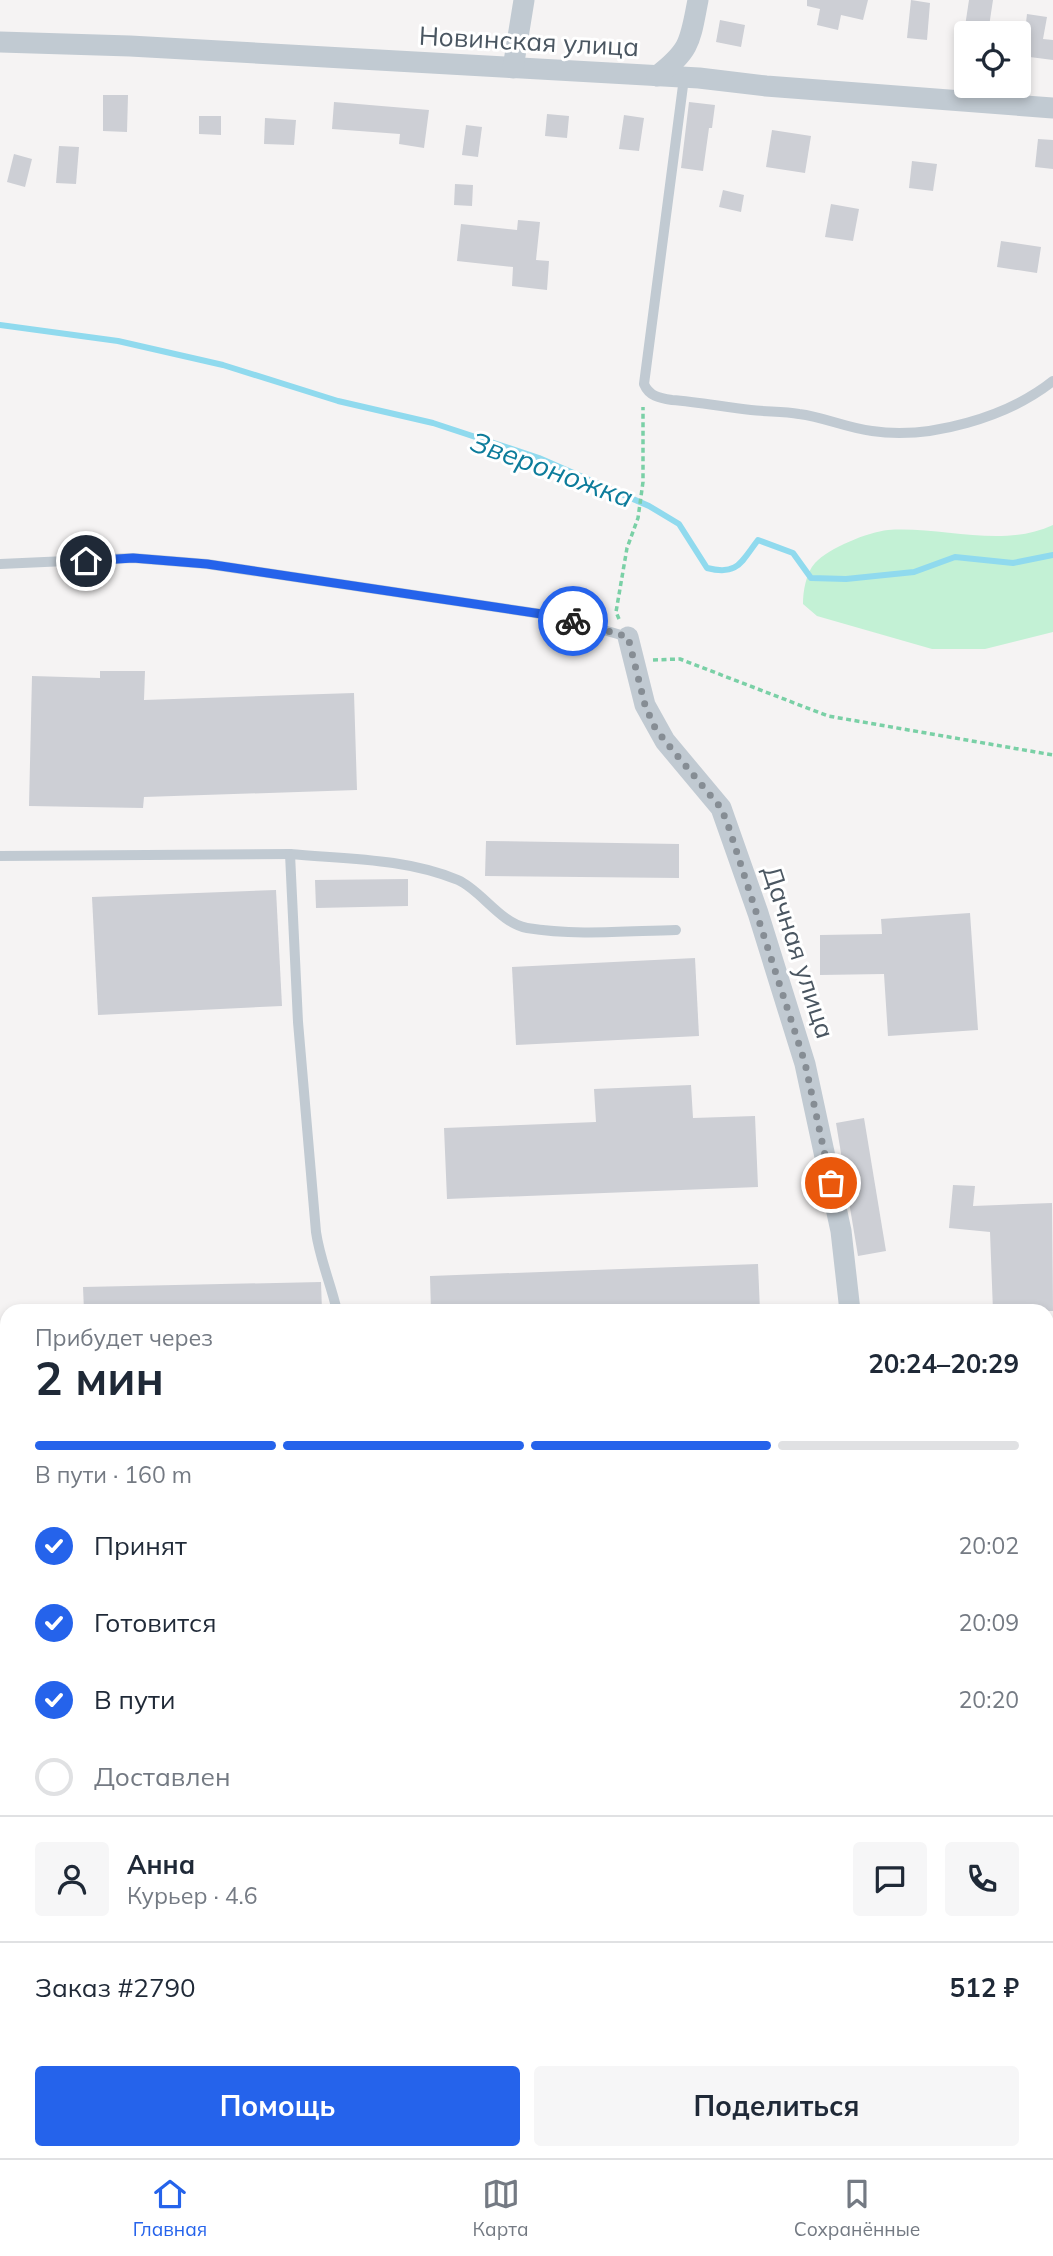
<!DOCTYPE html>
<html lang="ru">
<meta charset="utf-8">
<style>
:root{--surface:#fff;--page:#f6f6f7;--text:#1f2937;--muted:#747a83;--line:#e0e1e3;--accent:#2563eb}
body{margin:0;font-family:Mulish,sans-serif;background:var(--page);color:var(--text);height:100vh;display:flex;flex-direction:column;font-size:26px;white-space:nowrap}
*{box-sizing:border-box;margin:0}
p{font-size:23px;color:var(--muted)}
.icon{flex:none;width:38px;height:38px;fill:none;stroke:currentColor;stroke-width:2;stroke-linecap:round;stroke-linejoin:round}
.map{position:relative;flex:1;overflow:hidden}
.drawer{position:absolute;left:0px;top:1304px;width:1054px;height:856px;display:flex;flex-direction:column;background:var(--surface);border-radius:21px 21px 0 0;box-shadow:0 4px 10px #0003}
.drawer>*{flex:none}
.fabs{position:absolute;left:954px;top:21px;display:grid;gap:14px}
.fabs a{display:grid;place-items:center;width:77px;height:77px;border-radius:7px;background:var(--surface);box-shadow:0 4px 10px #0003;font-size:35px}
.pin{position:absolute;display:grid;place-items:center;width:60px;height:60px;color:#fff;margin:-30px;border:4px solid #fff;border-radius:50%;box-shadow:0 2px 7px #0007}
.courier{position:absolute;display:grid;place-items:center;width:70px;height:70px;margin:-35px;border:5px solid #2563eb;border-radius:50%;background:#fff;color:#222;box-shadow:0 2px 9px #0007}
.summary em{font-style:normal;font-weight:700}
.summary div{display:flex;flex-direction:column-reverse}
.summary{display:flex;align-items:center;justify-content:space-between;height:119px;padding:0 35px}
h1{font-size:46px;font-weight:700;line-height:52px}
.bar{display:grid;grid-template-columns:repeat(4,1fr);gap:10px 7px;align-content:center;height:84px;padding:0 35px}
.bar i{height:9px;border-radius:5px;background:var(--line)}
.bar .selected{background:var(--accent)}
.bar p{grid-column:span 4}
.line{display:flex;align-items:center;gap:18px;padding:0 35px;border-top:2px solid var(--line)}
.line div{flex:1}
.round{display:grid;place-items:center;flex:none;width:74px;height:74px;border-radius:7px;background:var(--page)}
ol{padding:0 35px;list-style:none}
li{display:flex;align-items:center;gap:21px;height:77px}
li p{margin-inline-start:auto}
li .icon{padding:7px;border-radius:50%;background:var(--accent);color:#fff;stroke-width:4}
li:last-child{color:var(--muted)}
li i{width:38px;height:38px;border:4px solid var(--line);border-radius:50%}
.primary-button{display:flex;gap:14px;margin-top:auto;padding:14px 35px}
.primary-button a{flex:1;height:80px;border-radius:7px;background:var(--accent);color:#fff;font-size:28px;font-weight:700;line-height:80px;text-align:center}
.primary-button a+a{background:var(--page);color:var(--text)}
.tab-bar{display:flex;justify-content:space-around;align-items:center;height:98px;border-top:2px solid var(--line);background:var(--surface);font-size:19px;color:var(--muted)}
.tab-bar a{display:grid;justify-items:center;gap:4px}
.tab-bar .selected{color:var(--accent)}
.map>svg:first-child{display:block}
</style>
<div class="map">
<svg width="1053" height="2158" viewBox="0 0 1053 2158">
<rect width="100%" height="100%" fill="#f5f3f3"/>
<path fill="#c3f1d5" d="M1053 525V632L985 649H932L817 616 803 604C803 591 806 573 815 563 829 548 868 532 888 530 942 526 1002 549 1053 525Z"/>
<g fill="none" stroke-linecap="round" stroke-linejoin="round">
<path stroke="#90daee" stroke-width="6" d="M0 325 118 341 223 365 338 401 433 423 539 458 649 506 679 524 707 568C738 576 741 562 758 540L793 553 811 578 846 579 914 572 955 557 1013 563 1053 555"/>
</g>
<g fill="#cdcfd5">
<path d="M807 0H868L863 20 841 15 838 30 817 25 820 9 807 6Z"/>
<path d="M911 0 930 3 927 40 907 38Z"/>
<path d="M969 0H993L988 33H964Z"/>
<path d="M1027 14 1047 17 1043 39 1053 40V60L1022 56Z"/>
<path d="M720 20 745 25 741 47 716 42Z"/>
<path d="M103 95H128L127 132 103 131Z"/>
<path d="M334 102 429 110 424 148 399 144 400 134 332 129Z"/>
<path d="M689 102 715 105 712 128H709L703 171 681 168Z"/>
<path d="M547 114 569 116 567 138 545 136Z"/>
<path d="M624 115 644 118 639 151 619 149Z"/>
<path d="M199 116H221V135L199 134Z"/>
<path d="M265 118 296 120 294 145 264 144Z"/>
<path d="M466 125 482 127 478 157 462 155Z"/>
<path d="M772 130 811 136 805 173 766 167Z"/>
<path d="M1038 139 1053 140V169L1035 167Z"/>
<path d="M59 146 79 147 76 184 56 183Z"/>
<path d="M14 154 32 159 25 187 7 182Z"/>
<path d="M912 161 937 164 933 191 909 188Z"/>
<path d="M455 184 473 185 472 206 454 205Z"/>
<path d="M723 190 744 195 741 212 719 207Z"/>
<path d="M831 204 859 209 853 241 825 237Z"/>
<path d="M518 220 540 222 536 260 549 261 547 290 512 286 513 267 457 261 461 224 517 230Z"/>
<path d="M1001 241 1041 247 1037 273 997 267Z"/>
<path d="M100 671H145L144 700 354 693 357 790 144 797 143 808 29 806 32 676 100 678Z"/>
<path d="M486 841 679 844V878L485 876Z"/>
<path d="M408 879V906L316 908 315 880Z"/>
<path d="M276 890 282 1006 98 1015 92 897Z"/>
<path d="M970 913 978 1030 888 1036 884 974 820 975V935L882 934 881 919Z"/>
<path d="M695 958 699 1036 516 1045 512 967Z"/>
<path d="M691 1085 693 1118 755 1116 758 1187 447 1199 444 1128 596 1122 594 1089Z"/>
<path d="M864 1118 886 1251 858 1256 836 1123Z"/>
<path d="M953 1185 975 1186 973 1206 1052 1203 1053 1311H993L990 1232 949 1228Z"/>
<path d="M758 1264 760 1311H431L430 1276Z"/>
<path d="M321 1282 322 1311H84L83 1287Z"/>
</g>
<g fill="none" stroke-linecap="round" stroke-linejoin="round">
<g stroke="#7ad0a6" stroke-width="3.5" stroke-dasharray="5 3.5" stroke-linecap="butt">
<path d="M619 619 616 612 627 548 638 518 643 482V407"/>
<path d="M653 660 680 659 828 716 1053 755"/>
</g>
<g stroke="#c1cad2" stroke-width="10">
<path d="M684 78 644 384C649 396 659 398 672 400 698 402 724 407 751 410 767 412 783 411 799 414 824 417 847 428 872 431 929 440 1008 417 1053 381"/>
<path d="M0 564 133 558 207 564 555 616 628 637"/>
<path d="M0 856 290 854"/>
<path d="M337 1311C331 1284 320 1260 316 1232L298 1022 290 854C345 859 406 858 458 880 481 890 500 923 527 928 575 936 628 931 676 930"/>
<path d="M1046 1553 1053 1551"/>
<path d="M0 1562 7 1561"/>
<path d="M1046 1714 1053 1717"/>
<path d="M381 2152 386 2158"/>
<path d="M571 2152V2158"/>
<path d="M764 2158 768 2152"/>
</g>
<g stroke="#c1cad2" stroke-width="21">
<path d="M0 42 130 46 699 78 766 86 1053 108"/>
<path d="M513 68 524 0"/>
<path d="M657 76C691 50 690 41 698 0"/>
<path d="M628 637 645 705 665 741 721 808 758 913 805 1064 841 1231 850 1311"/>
<path d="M846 2152 847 2158"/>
</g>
</g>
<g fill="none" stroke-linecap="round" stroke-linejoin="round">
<path stroke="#868d94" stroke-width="7" stroke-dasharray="0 12.6" d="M573 621 628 637 645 705 654 726 665 741 721 808 728 825 805 1063 831 1183"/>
<path stroke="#2563eb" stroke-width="9" d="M86 561 133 558 207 564 555 616 573 621"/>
</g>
<g text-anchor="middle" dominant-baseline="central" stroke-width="6" stroke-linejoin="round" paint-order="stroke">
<g font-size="26" fill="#4a5661" stroke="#fff">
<text transform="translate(529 41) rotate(3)">Новинская улица</text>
<text transform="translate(799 952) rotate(72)">Дачная улица</text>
</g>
<g font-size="28" font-style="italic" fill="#0c7c9b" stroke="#fff">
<text transform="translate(552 469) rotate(20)">Звероножка</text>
</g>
</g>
</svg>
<div class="fabs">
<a><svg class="icon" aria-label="locate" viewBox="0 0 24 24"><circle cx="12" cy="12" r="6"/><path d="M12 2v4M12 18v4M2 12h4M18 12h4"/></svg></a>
</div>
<div class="pin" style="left:831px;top:1183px;background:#ea580c"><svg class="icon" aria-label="bag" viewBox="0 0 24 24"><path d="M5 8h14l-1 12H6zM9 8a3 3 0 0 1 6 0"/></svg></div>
<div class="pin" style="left:86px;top:561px;background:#1f2937"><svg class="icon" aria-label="home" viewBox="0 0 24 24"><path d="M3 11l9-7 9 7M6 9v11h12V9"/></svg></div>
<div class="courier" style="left:573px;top:621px"><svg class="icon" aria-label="bike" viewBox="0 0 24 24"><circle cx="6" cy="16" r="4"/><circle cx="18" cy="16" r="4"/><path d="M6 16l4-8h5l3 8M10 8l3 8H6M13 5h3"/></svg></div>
<section class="drawer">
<div class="summary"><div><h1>2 мин</h1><p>Прибудет через</p></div><em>20:24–20:29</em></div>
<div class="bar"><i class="selected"></i><i class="selected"></i><i class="selected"></i><i></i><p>В пути · 160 m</p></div>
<ol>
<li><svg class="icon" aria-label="check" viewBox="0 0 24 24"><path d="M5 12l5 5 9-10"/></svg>Принят<p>20:02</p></li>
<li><svg class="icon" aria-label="check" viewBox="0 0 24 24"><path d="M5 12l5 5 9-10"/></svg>Готовится<p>20:09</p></li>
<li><svg class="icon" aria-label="check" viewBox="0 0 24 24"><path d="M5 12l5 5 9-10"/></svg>В пути<p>20:20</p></li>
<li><i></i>Доставлен</li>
</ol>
<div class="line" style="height:126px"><a class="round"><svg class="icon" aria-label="person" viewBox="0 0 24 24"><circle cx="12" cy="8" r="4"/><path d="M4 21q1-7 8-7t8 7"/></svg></a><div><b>Анна</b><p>Курьер · 4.6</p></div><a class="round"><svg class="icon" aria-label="chat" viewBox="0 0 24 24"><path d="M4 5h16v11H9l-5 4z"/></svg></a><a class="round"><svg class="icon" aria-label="phone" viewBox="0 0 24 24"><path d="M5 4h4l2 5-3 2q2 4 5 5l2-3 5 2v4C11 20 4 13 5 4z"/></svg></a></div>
<div class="line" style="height:91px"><div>Заказ #2790</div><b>512 ₽</b></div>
<div class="primary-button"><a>Помощь</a><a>Поделиться</a></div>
</section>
</div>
<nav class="tab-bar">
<a class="selected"><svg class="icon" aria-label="home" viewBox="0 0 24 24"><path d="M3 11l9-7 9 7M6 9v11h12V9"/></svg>Главная</a>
<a><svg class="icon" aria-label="map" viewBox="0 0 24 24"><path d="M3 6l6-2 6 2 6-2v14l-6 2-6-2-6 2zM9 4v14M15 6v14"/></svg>Карта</a>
<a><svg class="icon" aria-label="saved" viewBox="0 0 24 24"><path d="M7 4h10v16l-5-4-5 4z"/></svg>Сохранённые</a>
</nav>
